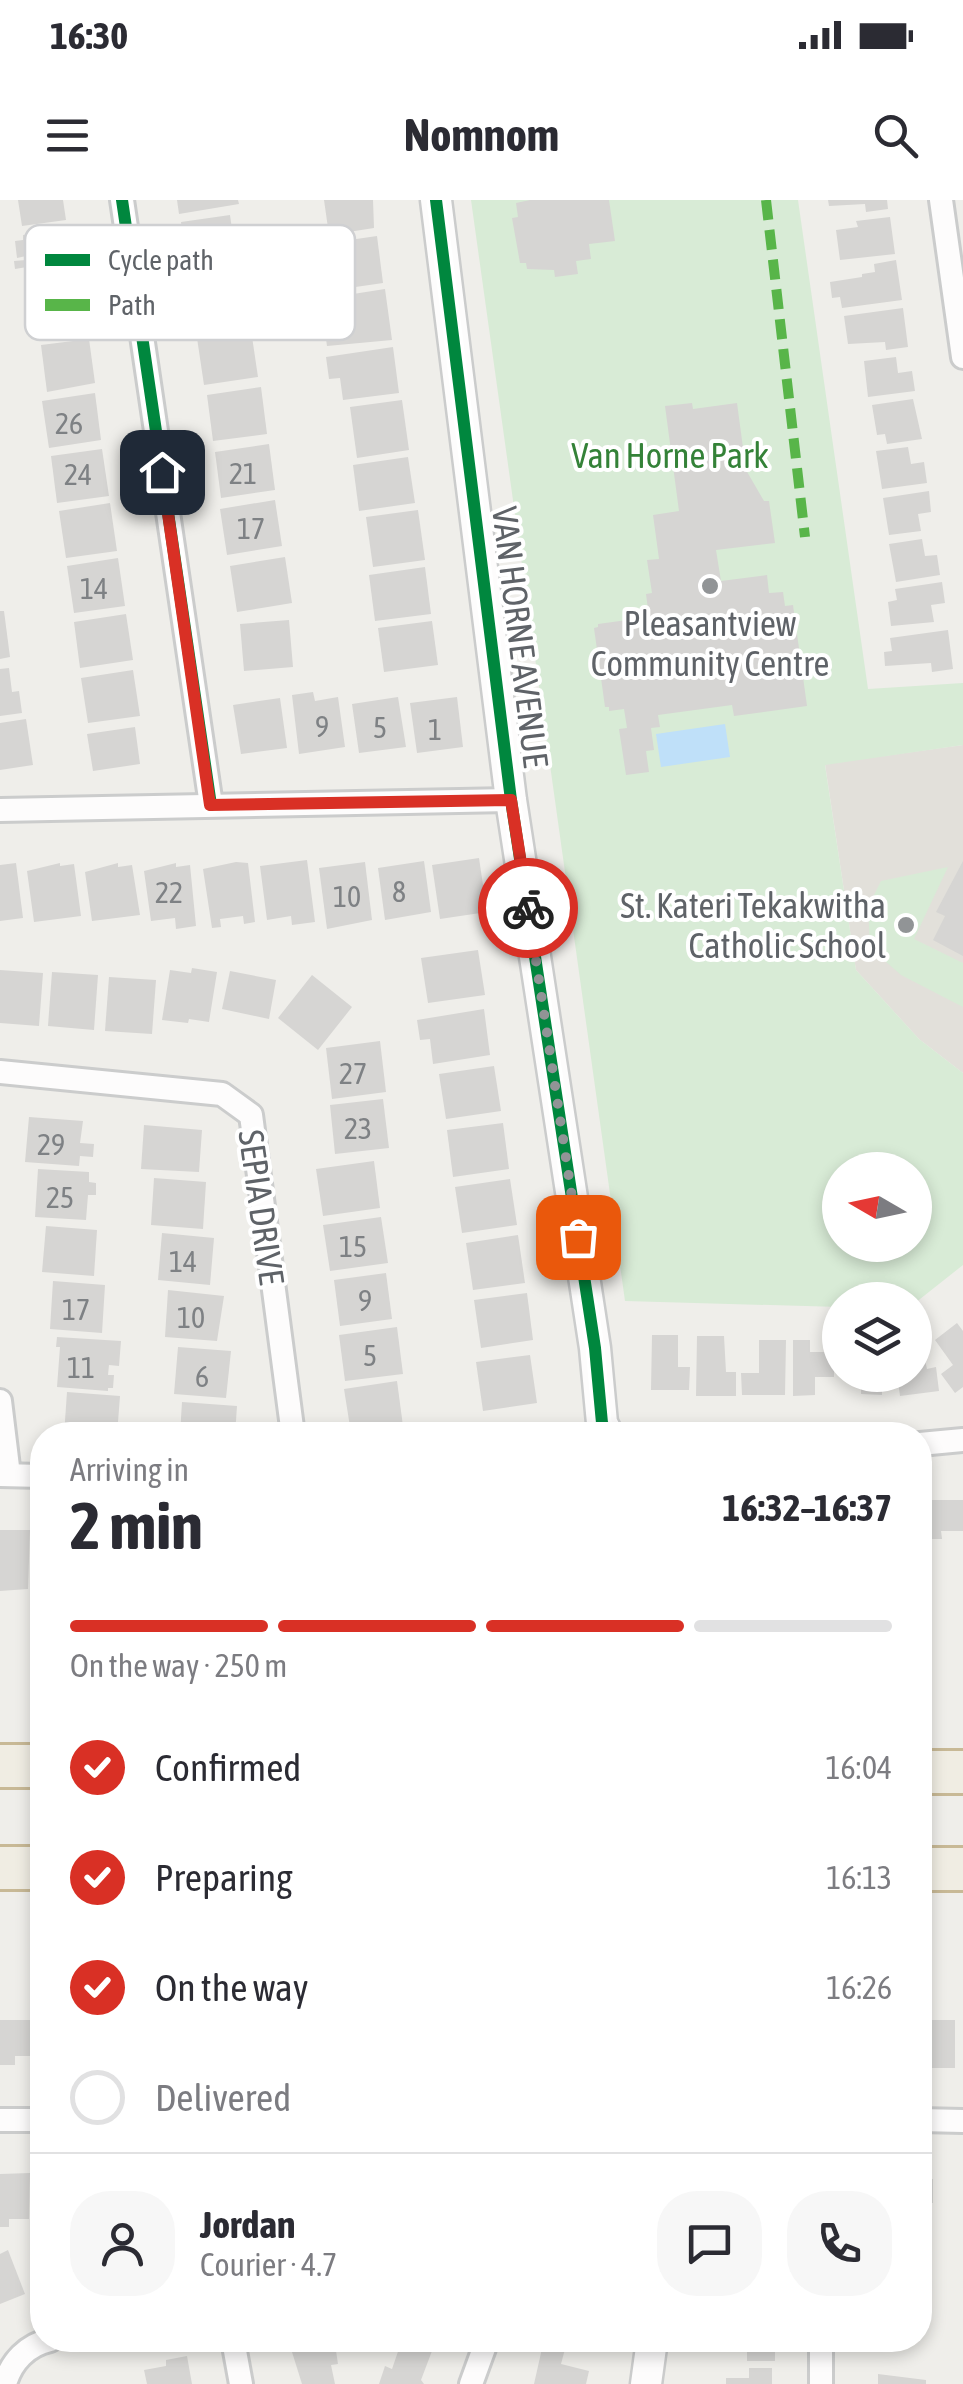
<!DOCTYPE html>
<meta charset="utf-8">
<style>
:root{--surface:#fff;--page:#f7f7f7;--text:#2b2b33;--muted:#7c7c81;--line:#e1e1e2;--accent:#d93025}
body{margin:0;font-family:"Asap Condensed",sans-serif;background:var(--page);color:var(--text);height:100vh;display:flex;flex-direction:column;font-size:38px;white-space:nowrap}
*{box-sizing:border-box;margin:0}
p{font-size:32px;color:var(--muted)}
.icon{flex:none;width:55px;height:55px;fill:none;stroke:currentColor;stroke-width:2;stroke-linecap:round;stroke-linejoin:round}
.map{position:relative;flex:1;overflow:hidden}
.details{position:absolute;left:30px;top:1222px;width:902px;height:930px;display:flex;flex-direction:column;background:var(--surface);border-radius:40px;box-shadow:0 5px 15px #0003}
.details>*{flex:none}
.needle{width:65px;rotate:279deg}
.buttons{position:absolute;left:822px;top:952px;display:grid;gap:20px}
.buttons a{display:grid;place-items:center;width:110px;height:110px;border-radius:50%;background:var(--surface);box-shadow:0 5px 15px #0003;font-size:50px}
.pin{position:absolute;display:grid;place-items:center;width:85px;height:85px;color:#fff;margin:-42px;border-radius:20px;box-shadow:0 5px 15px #0006}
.courier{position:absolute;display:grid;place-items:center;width:100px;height:100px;margin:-50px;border:8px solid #d93025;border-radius:50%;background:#fff;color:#222;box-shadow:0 2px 12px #0007}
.summary em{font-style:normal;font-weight:700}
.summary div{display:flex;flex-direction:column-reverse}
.summary{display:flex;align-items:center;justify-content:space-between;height:170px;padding:0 40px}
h1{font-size:65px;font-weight:700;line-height:75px}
.bar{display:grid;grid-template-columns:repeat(4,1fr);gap:15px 10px;align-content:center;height:120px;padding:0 40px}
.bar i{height:12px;border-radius:8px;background:var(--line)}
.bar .on{background:var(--accent)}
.bar p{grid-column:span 4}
.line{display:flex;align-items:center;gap:25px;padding:0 40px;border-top:2px solid var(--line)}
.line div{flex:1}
.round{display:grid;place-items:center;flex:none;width:105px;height:105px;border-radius:40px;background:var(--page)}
ol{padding:0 40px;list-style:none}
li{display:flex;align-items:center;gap:30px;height:110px}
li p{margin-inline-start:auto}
li .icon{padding:10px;border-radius:50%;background:var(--accent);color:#fff;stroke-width:4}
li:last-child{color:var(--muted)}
li i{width:55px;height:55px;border:5px solid var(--line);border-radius:50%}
.status{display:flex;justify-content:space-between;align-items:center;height:70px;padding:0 50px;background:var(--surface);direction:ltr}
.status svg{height:28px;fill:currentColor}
header{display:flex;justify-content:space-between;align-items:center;height:130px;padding:0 40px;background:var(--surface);font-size:45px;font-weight:700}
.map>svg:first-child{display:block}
</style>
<div class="status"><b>16:30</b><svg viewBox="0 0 49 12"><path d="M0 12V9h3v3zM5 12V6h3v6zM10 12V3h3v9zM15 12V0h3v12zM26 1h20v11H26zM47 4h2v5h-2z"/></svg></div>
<header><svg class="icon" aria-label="menu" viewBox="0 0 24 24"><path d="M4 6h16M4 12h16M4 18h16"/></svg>Nomnom<svg class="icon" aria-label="search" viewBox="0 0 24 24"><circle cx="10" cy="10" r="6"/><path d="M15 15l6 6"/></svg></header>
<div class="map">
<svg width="963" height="2184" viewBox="0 0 963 2184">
<rect width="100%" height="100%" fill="#efeeea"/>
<path fill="#e2e0da" d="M963 545V873L919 839 856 770 825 564Z"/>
<g fill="#d8ebd6" fill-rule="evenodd">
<path d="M471 0H798L868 489 963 483V545L825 565 856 770 919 839 963 873V1065L915 1103V1100H840V1107L625 1101ZM840 970H915V1045H840Z"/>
<path d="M948 667 914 739 963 763V807L901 775 870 748 868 707 881 681Z"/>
</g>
<path fill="#bfe0f9" d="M725 524 730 557 661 567 656 534Z"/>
<g fill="#d6d5d3">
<path d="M18 0H63L66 20 22 26Z"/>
<path d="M177 0H238L239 4 179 14Z"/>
<path d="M324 0H373L374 28 329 35Z"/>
<path d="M530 0H609L615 41 589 44 591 59 576 61 578 74 555 77 554 70 527 69 526 63H520L512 18 518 17 516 3Z"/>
<path d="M828 0H887L888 9 866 12 865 4 829 6Z"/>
<path d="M230 15 237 66 188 73 181 22Z"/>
<path d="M890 17 895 54 840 60 836 30 858 27 856 21Z"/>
<path d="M67 29 74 76 29 82 27 67 15 69 14 61 26 60V56L17 58 15 41 23 40V35Z"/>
<path d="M377 36 383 83 328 91 322 44Z"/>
<path d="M896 60 902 100 842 108 840 97 832 98 830 82 862 77V74L875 72 874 64Z"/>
<path d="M385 89 392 140 327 146 324 125 338 123 334 97Z"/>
<path d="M903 108 908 147 886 150 885 142 848 144 844 116Z"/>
<path d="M251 130 258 177 204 185 197 138Z"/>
<path d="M89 139 95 183 47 192 41 145Z"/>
<path d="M393 147 399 193 343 200 340 178 329 179 326 157Z"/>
<path d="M896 157 898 173 912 171 915 191 868 197 864 161Z"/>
<path d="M261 187 267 234 213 241 207 195Z"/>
<path d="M95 193 101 240 49 248 42 201Z"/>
<path d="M913 199 922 239 887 244 885 234 877 235 872 205Z"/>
<path d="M402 200 409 250 357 258 350 207Z"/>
<path d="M692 203 693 209 737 203 746 270 764 301H769L775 343 716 350 721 381 767 375 769 393 783 392 785 406 793 405 807 506 734 516 732 505 658 515 660 527 651 528 654 550 646 551 649 572 626 575 619 529 627 528 624 509 609 511V507H605L594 428 598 427V424L649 417 646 394 652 393 647 360 659 359 653 315 679 311 665 206Z"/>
<path d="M269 244 275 290 221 298 215 252Z"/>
<path d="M908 247 911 264 924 262 927 283 882 289 876 251Z"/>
<path d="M102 249 109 296 57 303 51 256Z"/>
<path d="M408 257 415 303 359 311 353 265Z"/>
<path d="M929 291 931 312 918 314 921 331 889 335 883 298Z"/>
<path d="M275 300 282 346 227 355 220 309Z"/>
<path d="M110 303 117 351 66 358 59 311Z"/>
<path d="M418 310 425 360 373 367 366 317Z"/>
<path d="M922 339 925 356 937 355 940 375 896 382 889 344Z"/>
<path d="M285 357 292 403 237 412 230 366Z"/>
<path d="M118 358 125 406 74 413 67 366Z"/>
<path d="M425 367 431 414 375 421 369 375Z"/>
<path d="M942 382 945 403 931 405 934 422 891 426 888 402 897 400 895 389Z"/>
<path d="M0 411H4L10 457 0 459Z"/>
<path d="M126 414 133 460 80 468 74 422Z"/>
<path d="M289 420 293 467 244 471 240 424Z"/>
<path d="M432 421 438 465 384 472 378 428Z"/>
<path d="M948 430 953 469 932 472 931 463 885 466 884 452 892 451 890 438Z"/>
<path d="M9 468 12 492 19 491 22 513 0 516V469Z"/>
<path d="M133 470 140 516 88 523 81 478Z"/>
<path d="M313 492 315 501 338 497 345 547 299 554 292 495Z"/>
<path d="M398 497 406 547 359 553 352 504Z"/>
<path d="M457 497 463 547 417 553 410 503Z"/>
<path d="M280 498 287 548 241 554 233 505Z"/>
<path d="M26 519 33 565 0 570V523Z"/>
<path d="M135 527 140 564 93 571 87 534Z"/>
<path d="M479 658 487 712 440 719 432 665Z"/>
<path d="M307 660 315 722 292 725 291 716 267 720 260 666Z"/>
<path d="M424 661 431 712 385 720 378 668Z"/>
<path d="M963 661V756L933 740 945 716 936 712Z"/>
<path d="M236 662 248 663 255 722 244 724 243 716 220 719 221 727 212 728 203 669Z"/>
<path d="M365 662 372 720 327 729 319 668Z"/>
<path d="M16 663 23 718 0 721V665Z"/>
<path d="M60 663V666L74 664 81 716 34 722 27 671Z"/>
<path d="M118 663V667L132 665 140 715 92 721 85 672Z"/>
<path d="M176 663V667L190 665 196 726 176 729 175 718 151 721 144 671Z"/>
<path d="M478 750 485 795 428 803 421 758Z"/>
<path d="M192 768 217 772 209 822 189 819 188 823 162 820 170 770 191 773Z"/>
<path d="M0 770 43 773 39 826 0 823Z"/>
<path d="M230 771 276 780 269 819 222 809Z"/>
<path d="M52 772 98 775 94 830 48 826Z"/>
<path d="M312 775 352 807 318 850 278 818Z"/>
<path d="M109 777 156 780 152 834 105 831Z"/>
<path d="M484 809 490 855 433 864 430 839 420 840 417 820Z"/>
<path d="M380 841 386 892 332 899 326 848Z"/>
<path d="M494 866 501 911 446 919 439 874Z"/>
<path d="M383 899 389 948 335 954 330 905Z"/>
<path d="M29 917 83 921 80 943 94 944 93 957 80 956 79 966 25 962Z"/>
<path d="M503 923 509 969 453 977 447 930Z"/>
<path d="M144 925 202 930 199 972 141 969Z"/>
<path d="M374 961 380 1008 323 1016 316 969Z"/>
<path d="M38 969 89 972V982L96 983V995H88L86 1020 35 1017Z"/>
<path d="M154 978 206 982 203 1029 151 1025Z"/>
<path d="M510 979 517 1025 462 1033 455 987Z"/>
<path d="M381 1017 388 1063 330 1071 323 1025Z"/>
<path d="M46 1026 97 1030 94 1076 42 1072Z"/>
<path d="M162 1033 214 1038 210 1085 158 1080Z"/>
<path d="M518 1035 525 1083 473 1090 466 1043Z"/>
<path d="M386 1073 392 1119 340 1126 334 1080Z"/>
<path d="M53 1081 105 1085 102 1133 50 1129Z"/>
<path d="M168 1090 224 1096 217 1141 165 1137Z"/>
<path d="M527 1093 533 1140 481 1148 474 1100Z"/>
<path d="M957 1123 963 1131V1187L955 1193 941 1174 953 1165 935 1140Z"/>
<path d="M397 1127 403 1174 345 1181 339 1135Z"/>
<path d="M919 1133 927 1169 936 1167 939 1191 900 1196 897 1175H915V1134Z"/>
<path d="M652 1135H678V1167H690L689 1190H651Z"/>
<path d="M697 1136H724L726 1172H736V1196H696Z"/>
<path d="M57 1137 121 1141 119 1166 109 1165 108 1175H114L113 1188H108V1191L57 1187 60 1147H56Z"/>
<path d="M759 1140H786L785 1195H742L741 1173H759Z"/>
<path d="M793 1140H810V1152H834V1177H815V1195L793 1196Z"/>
<path d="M178 1147 231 1151 226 1198 174 1194Z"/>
<path d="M530 1155 537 1203 483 1211 476 1162Z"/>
<path d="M861 1175H882V1195L861 1194Z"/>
<path d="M397 1181 403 1226 351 1233 344 1189Z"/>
<path d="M67 1192 120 1196 117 1235H64Z"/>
<path d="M182 1202 237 1206 235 1235H180Z"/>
<path d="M928 1300H963V1331H941L942 1339H928Z"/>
<path d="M0 1330H30L28 1389 0 1391Z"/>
<path d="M0 1820H33V1856H15V1865H0Z"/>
<rect x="923" y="1820" width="32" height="48"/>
<path d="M30 1973 29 2019H9V2027H0V1974Z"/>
<rect x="920" y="1979" width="13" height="24"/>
<path d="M8 2050 25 2094 0 2104V2054Z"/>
<path d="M42 2061V2090L33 2091 31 2062Z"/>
<path d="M402 2140 435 2143 421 2180 424 2184H379L385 2166 392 2169Z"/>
<rect x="747" y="2140" width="28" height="21"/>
<path d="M335 2144 338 2164 331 2165 335 2184H302L292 2152Z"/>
<path d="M543 2144 565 2149 561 2164 589 2171 586 2184H534Z"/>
<path d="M187 2156 192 2184H147L144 2170 166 2166V2160Z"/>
<path d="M749 2168H772V2184H726V2178H749Z"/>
<path d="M878 2174 926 2180V2184H878Z"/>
</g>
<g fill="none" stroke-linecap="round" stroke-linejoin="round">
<g stroke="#cbcccc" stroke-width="28">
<g id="minor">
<path d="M122 0 211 605"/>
<path d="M941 0 963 157"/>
<path d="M0 610 511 600"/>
<path d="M0 872 222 894 251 915 293 1235"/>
<path d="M0 1201 9 1275"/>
<path d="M920 1244 963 1240"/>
<path d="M0 1275 42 1276"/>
<path d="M0 1920H42"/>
<path d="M920 1920 963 1921"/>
<path d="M233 2140 241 2184"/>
<path d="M5 2184C11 2162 27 2145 50 2140"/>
<path d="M471 2184 487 2140"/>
<path d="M821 2184V2140"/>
</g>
</g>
<g stroke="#cbcccc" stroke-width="35">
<g id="tertiary">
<path d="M436 0 511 600 595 1148 602 1223 608 1235"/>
<path d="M646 2184 652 2140"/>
</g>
</g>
<g stroke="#c8b996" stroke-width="48">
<g id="motorway">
<path d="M0 1566H42"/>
<path d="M920 1572H963"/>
<path d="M0 1668H42"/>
<path d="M920 1669H963"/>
</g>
</g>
<use href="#minor" stroke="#fdfcfc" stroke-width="22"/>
<use href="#tertiary" stroke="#fdfcfc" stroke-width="30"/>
<use href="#motorway" stroke="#f0ede3" stroke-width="42"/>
<path stroke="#58b549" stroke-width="10" stroke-dasharray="20 10" stroke-linecap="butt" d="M766 0 805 337"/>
<g stroke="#fff" stroke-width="19">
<g id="cycleway">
<path d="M122 0 211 605"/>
<path d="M436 0 511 600 595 1148 602 1223 608 1235"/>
</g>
</g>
<use href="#cycleway" stroke="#00873e" stroke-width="12"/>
</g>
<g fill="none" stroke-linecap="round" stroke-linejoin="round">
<path stroke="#919496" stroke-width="10" stroke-dasharray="0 18" d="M528 708 578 1037"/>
<path stroke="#d93025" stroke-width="12" d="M162 272 210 605 511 600 528 708"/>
</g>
<g fill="#919496" stroke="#fff" stroke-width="4">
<circle cx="710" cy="386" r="10"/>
<circle cx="906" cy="725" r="10"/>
</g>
<g text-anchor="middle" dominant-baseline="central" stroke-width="8" stroke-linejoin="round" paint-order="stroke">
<g font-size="30" fill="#7e8184">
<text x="69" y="223">26</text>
<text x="243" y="273">21</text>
<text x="78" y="274">24</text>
<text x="251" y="328">17</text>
<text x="94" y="388">14</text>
<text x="322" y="526">9</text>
<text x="380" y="527">5</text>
<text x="435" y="529">1</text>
<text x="399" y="691">8</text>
<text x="169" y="692">22</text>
<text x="347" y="696">10</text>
<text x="353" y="873">27</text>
<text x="358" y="928">23</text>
<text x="51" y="944">29</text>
<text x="60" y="997">25</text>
<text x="353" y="1046">15</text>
<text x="183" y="1061">14</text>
<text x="365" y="1100">9</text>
<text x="76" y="1109">17</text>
<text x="191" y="1117">10</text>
<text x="370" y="1155">5</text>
<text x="81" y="1167">11</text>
<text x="202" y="1176">6</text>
</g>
<g font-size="35" fill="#348238" stroke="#fff">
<text x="670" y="255">Van Horne Park</text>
</g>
<g font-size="35" fill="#5f6368" stroke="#fff">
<text x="710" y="423">Pleasantview<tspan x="710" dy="40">Community Centre</tspan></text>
<text x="886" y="705" text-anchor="end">St. Kateri Tekakwitha<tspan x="886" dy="40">Catholic School</tspan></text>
</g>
<g font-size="35" fill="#5f6368" stroke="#fff">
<text transform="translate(521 437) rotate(83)">VAN HORNE AVENUE</text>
<text transform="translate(262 1007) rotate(82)">SEPIA DRIVE</text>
</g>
</g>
<rect x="25" y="25" width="330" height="115" rx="15" fill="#fff" stroke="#cfd0d2" stroke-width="2.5"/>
<rect x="45" y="54" width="45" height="12" fill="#00873e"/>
<rect x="45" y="99" width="45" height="12" fill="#58b549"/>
<g font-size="28" fill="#5f6368">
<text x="108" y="70">Cycle path</text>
<text x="108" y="115">Path</text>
</g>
</svg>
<div class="buttons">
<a><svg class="needle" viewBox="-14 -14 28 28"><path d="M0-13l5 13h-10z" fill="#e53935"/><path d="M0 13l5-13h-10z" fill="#7c7c81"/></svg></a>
<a><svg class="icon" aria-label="layers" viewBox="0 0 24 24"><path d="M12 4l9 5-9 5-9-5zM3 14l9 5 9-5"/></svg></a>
</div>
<div class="pin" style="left:578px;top:1037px;background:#ea580c"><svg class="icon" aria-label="bag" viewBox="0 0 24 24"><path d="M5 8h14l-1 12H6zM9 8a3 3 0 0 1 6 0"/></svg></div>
<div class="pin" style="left:162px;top:272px;background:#1f2937"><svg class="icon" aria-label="home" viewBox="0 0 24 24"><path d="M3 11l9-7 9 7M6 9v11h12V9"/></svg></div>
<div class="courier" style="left:528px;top:708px"><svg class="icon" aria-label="bike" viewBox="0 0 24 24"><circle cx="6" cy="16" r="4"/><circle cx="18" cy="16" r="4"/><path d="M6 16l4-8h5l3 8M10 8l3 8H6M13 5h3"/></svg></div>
<section class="details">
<div class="summary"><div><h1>2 min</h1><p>Arriving in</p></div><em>16:32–16:37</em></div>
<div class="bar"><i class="on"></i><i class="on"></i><i class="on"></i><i></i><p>On the way · 250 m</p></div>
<ol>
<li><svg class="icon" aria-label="check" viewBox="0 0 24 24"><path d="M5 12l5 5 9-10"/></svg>Confirmed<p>16:04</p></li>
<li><svg class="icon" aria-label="check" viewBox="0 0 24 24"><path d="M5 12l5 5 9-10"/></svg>Preparing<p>16:13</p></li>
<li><svg class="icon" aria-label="check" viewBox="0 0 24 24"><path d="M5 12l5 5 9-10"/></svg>On the way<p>16:26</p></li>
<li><i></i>Delivered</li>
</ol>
<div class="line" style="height:180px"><a class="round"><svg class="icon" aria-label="person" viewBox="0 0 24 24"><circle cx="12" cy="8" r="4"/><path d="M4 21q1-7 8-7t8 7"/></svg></a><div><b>Jordan</b><p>Courier · 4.7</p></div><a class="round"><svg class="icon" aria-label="chat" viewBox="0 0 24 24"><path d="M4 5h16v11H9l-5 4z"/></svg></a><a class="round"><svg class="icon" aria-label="phone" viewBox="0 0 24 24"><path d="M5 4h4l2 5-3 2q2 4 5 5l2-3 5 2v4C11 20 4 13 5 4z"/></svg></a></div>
</section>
</div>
